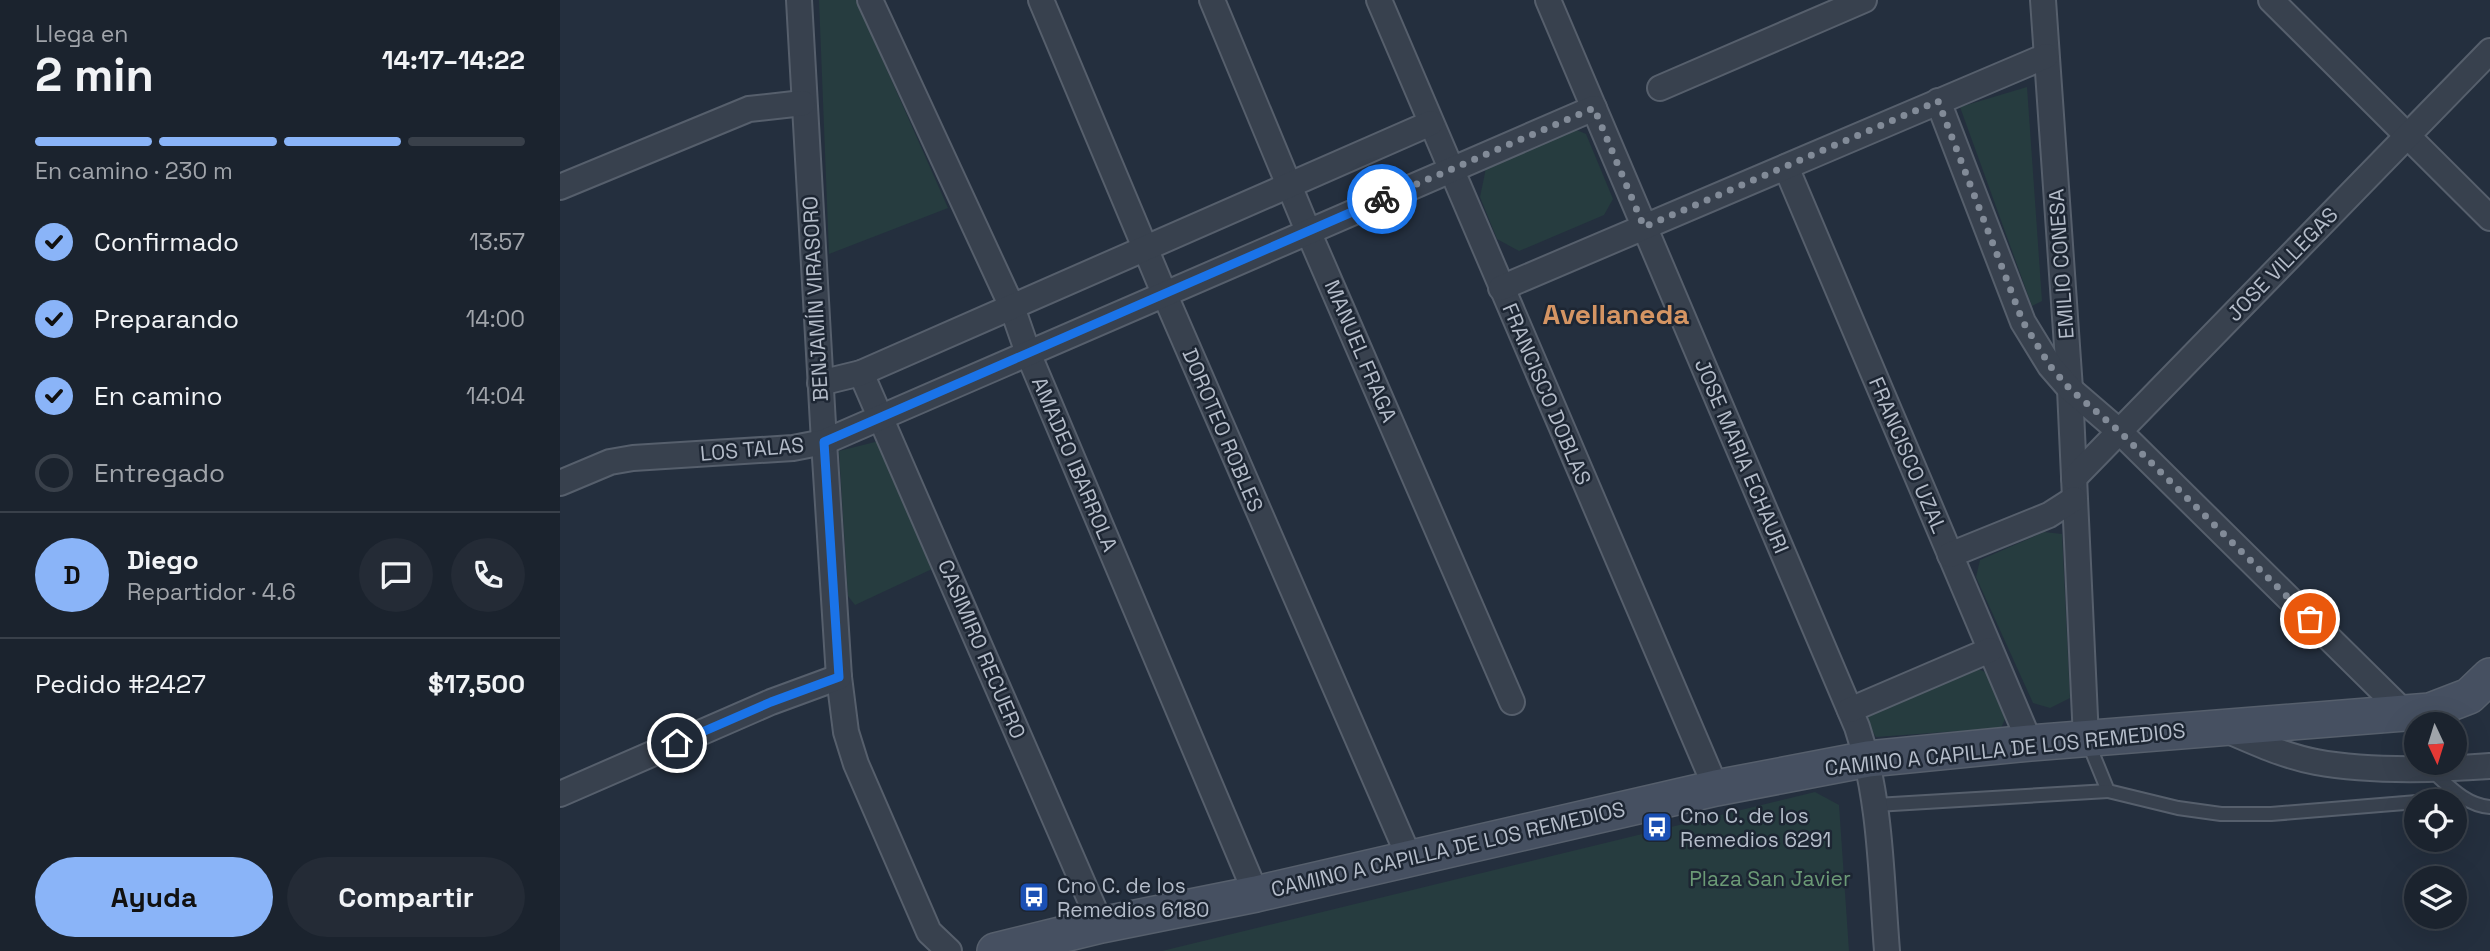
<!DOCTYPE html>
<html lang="es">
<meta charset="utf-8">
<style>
:root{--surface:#1b232e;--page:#242b36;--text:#f1f3f6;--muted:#a0a4aa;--line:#39404a;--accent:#8ab4f8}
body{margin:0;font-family:"Space Grotesk",sans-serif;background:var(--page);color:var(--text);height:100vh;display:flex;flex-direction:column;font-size:26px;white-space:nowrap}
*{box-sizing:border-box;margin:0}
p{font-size:23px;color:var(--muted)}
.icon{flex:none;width:38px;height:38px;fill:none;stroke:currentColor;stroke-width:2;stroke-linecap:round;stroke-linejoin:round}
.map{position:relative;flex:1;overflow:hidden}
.drawer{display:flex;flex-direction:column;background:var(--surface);width:560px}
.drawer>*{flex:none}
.needle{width:46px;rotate:176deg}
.tools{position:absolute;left:1844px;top:712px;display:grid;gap:14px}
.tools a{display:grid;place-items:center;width:63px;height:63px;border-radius:50%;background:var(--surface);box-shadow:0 7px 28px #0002,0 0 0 2px var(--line);font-size:35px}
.pin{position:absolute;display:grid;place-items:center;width:60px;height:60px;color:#fff;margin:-30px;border:4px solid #fff;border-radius:50%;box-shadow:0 2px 7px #0007}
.courier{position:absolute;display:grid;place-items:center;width:70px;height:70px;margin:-35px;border:5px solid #1a73e8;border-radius:50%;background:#fff;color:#222;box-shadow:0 2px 9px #0007}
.headline em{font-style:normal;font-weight:700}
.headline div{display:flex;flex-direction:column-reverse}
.headline{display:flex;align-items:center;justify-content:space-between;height:119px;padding:0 35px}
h1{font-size:46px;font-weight:700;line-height:52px}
.bar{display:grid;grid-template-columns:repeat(4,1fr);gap:10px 7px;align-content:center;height:84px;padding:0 35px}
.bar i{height:9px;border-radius:5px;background:var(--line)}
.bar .selected{background:var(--accent)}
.bar p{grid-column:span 4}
.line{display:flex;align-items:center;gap:18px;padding:0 35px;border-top:2px solid var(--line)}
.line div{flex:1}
.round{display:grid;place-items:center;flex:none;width:74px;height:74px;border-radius:37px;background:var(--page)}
ol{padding:0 35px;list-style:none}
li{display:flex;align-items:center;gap:21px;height:77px}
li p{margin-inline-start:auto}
li .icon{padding:7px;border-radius:50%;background:var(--accent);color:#111;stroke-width:4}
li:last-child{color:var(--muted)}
li i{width:38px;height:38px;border:4px solid var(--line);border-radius:50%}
.primary-button{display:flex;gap:14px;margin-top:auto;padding:14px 35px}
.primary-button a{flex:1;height:80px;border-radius:42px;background:var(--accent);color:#111;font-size:28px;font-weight:700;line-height:80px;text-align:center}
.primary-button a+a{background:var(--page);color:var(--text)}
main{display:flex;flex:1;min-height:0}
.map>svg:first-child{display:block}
</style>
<main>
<section class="drawer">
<div class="headline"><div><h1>2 min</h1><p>Llega en</p></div><em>14:17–14:22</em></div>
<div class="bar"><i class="selected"></i><i class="selected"></i><i class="selected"></i><i></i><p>En camino · 230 m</p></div>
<ol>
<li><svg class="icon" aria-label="check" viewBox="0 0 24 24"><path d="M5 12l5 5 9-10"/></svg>Confirmado<p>13:57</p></li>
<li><svg class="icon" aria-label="check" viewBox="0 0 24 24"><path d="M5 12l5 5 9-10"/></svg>Preparando<p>14:00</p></li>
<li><svg class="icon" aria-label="check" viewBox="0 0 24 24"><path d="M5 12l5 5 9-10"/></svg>En camino<p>14:04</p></li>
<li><i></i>Entregado</li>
</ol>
<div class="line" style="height:126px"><b class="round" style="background:var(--accent);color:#111">D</b><div><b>Diego</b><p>Repartidor · 4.6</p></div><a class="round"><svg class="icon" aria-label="chat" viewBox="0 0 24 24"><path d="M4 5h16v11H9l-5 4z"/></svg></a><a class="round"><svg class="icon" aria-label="phone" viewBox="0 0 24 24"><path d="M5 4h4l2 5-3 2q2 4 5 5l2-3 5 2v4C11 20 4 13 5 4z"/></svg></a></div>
<div class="line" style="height:91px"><div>Pedido #2427</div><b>$17,500</b></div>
<div class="primary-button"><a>Ayuda</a><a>Compartir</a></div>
</section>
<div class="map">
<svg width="1930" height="951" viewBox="0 0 1930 951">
<rect width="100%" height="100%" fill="#242f3e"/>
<g fill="#263c3f">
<path d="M259 0H296L388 208 269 254Z"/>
<path d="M1467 87 1482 301 1472 306 1400 107Z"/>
<path d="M1012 128 1026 134 1053 199 1044 215 959 251 937 239 920 197 926 168Z"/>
<path d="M323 440 372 569 295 605 288 596 279 451Z"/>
<path d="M1484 532 1502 534 1510 698 1490 708 1473 703 1416 577 1420 560Z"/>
<path d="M1416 668 1427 673 1445 719 1441 728 1316 737 1305 719 1314 710Z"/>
<path d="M1255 792 1279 805 1289 951H602Z"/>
</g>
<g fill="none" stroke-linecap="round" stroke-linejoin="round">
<g stroke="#565f6c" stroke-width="16">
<g id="service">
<path d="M1528 742 1548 791 1618 808 1661 814H1711L1857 802"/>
<path d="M1871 770C1889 786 1905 805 1930 807"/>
<path d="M1867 802 1904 799"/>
<path d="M1316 805 1548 791"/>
</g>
</g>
<g stroke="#565f6c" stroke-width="28">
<g id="minor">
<path d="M239 0 264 442 279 677 286 732 296 764 369 932 389 951"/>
<path d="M310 0 452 307 468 353 696 894"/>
<path d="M481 0 604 293 849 857"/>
<path d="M652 0 748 231 952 702"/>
<path d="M819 0 1156 788"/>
<path d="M988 0 1297 727C1321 799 1321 876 1327 951"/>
<path d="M1483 0 1510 389 1526 739"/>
<path d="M1711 0 1930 218"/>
<path d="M1100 88 1304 0"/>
<path d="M1378 101 1463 322 1490 366 1510 389 1560 432 1845 713"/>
<path d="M1226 167 1470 743"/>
<path d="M0 187 189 109 243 103"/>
<path d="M941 288 1486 56"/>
<path d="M301 373 541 925"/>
<path d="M260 383 301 373 871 123"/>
<path d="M1514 478 1930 51"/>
<path d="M0 483 50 462 73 458 233 448 264 442 1034 108"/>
<path d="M1390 555 1489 515 1514 499"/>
<path d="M1290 710 1430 650"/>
<path d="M1664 729C1694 742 1724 756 1756 762 1810 772 1875 770 1930 766"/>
<path d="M0 794 211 702 279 677"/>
</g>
</g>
<g stroke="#565f6c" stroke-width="38">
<path id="secondary" d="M435 951 541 925 696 894 1156 788 1308 759 1470 743 1870 711 1909 696 1930 676"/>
</g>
<use href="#service" stroke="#38414e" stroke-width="12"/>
<use href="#minor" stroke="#38414e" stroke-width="24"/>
<use href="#secondary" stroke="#465061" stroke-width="35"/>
</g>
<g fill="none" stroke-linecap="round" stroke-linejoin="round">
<path stroke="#828b98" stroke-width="7" stroke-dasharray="0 12.6" d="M822 199 1034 108 1084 227 1378 101 1463 322 1490 366 1510 389 1560 432 1750 619"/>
<path stroke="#1a73e8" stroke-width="9" d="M117 743 211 702 279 677 264 442 822 199"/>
</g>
<defs>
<g id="bus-square" transform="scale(1.575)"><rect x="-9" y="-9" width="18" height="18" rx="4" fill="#1a4fb4" stroke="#1d2633"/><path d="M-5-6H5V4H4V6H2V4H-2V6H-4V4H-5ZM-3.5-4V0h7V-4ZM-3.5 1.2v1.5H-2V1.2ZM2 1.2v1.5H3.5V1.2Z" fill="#fff"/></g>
</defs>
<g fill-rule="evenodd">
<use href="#bus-square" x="1097" y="827"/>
<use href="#bus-square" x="474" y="897"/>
</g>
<g text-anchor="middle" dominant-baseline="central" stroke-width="5" stroke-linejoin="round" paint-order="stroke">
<g font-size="21" fill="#b4bcc9" stroke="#1d2633">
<text transform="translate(1501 264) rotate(-94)">EMILIO CONESA</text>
<text transform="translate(1722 264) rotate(-46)">JOSE VILLEGAS</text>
<text transform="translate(255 299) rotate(-93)">BENJAMÍN VIRASORO</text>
<text transform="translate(801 351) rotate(67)">MANUEL FRAGA</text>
<text transform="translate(987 394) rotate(67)">FRANCISCO DOBLAS</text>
<text transform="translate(663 430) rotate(67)">DOROTEO ROBLES</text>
<text transform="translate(192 449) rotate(-5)">LOS TALAS</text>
<text transform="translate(1348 455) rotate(67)">FRANCISCO UZAL</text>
<text transform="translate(1182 456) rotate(67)">JOSE MARIA ECHAURI</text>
<text transform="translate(515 464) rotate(67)">AMADEO IBARROLA</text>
<text transform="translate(422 649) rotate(67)">CASIMIRO RECUERO</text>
<text transform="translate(1445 749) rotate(-6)">CAMINO A CAPILLA DE LOS REMEDIOS</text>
<text transform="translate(888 849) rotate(-13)">CAMINO A CAPILLA DE LOS REMEDIOS</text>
</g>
<g font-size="21" fill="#b4bcc9" stroke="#1d2633" text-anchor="start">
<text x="1120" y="815">Cno C. de los<tspan x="1120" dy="24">Remedios 6291</tspan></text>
<text x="497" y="885">Cno C. de los<tspan x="497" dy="24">Remedios 6180</tspan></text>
</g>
<g font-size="21" fill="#6b9a76" stroke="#1d2633">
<text x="1210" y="878">Plaza San Javier</text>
</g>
<g font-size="28" font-weight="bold" fill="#d59563" stroke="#1d2633">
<text x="1056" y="314">Avellaneda</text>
</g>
</g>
</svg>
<div class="tools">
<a><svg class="needle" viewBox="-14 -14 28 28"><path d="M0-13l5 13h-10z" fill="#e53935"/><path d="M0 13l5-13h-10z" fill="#a0a4aa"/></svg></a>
<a><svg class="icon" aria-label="locate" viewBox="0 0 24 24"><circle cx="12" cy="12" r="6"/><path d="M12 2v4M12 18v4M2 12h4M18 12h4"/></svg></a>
<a><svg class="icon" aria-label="layers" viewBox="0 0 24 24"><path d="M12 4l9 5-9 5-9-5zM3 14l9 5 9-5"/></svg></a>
</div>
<div class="pin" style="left:1750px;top:619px;background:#ea580c"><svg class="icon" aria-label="bag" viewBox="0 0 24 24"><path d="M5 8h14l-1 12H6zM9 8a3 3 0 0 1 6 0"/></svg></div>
<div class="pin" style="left:117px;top:743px;background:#1f2937"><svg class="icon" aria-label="home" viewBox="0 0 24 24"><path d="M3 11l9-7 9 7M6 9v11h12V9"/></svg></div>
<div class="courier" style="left:822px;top:199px"><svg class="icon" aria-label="bike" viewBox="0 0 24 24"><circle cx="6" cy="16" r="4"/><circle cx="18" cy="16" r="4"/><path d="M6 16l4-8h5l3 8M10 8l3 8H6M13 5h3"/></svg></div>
</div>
</main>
